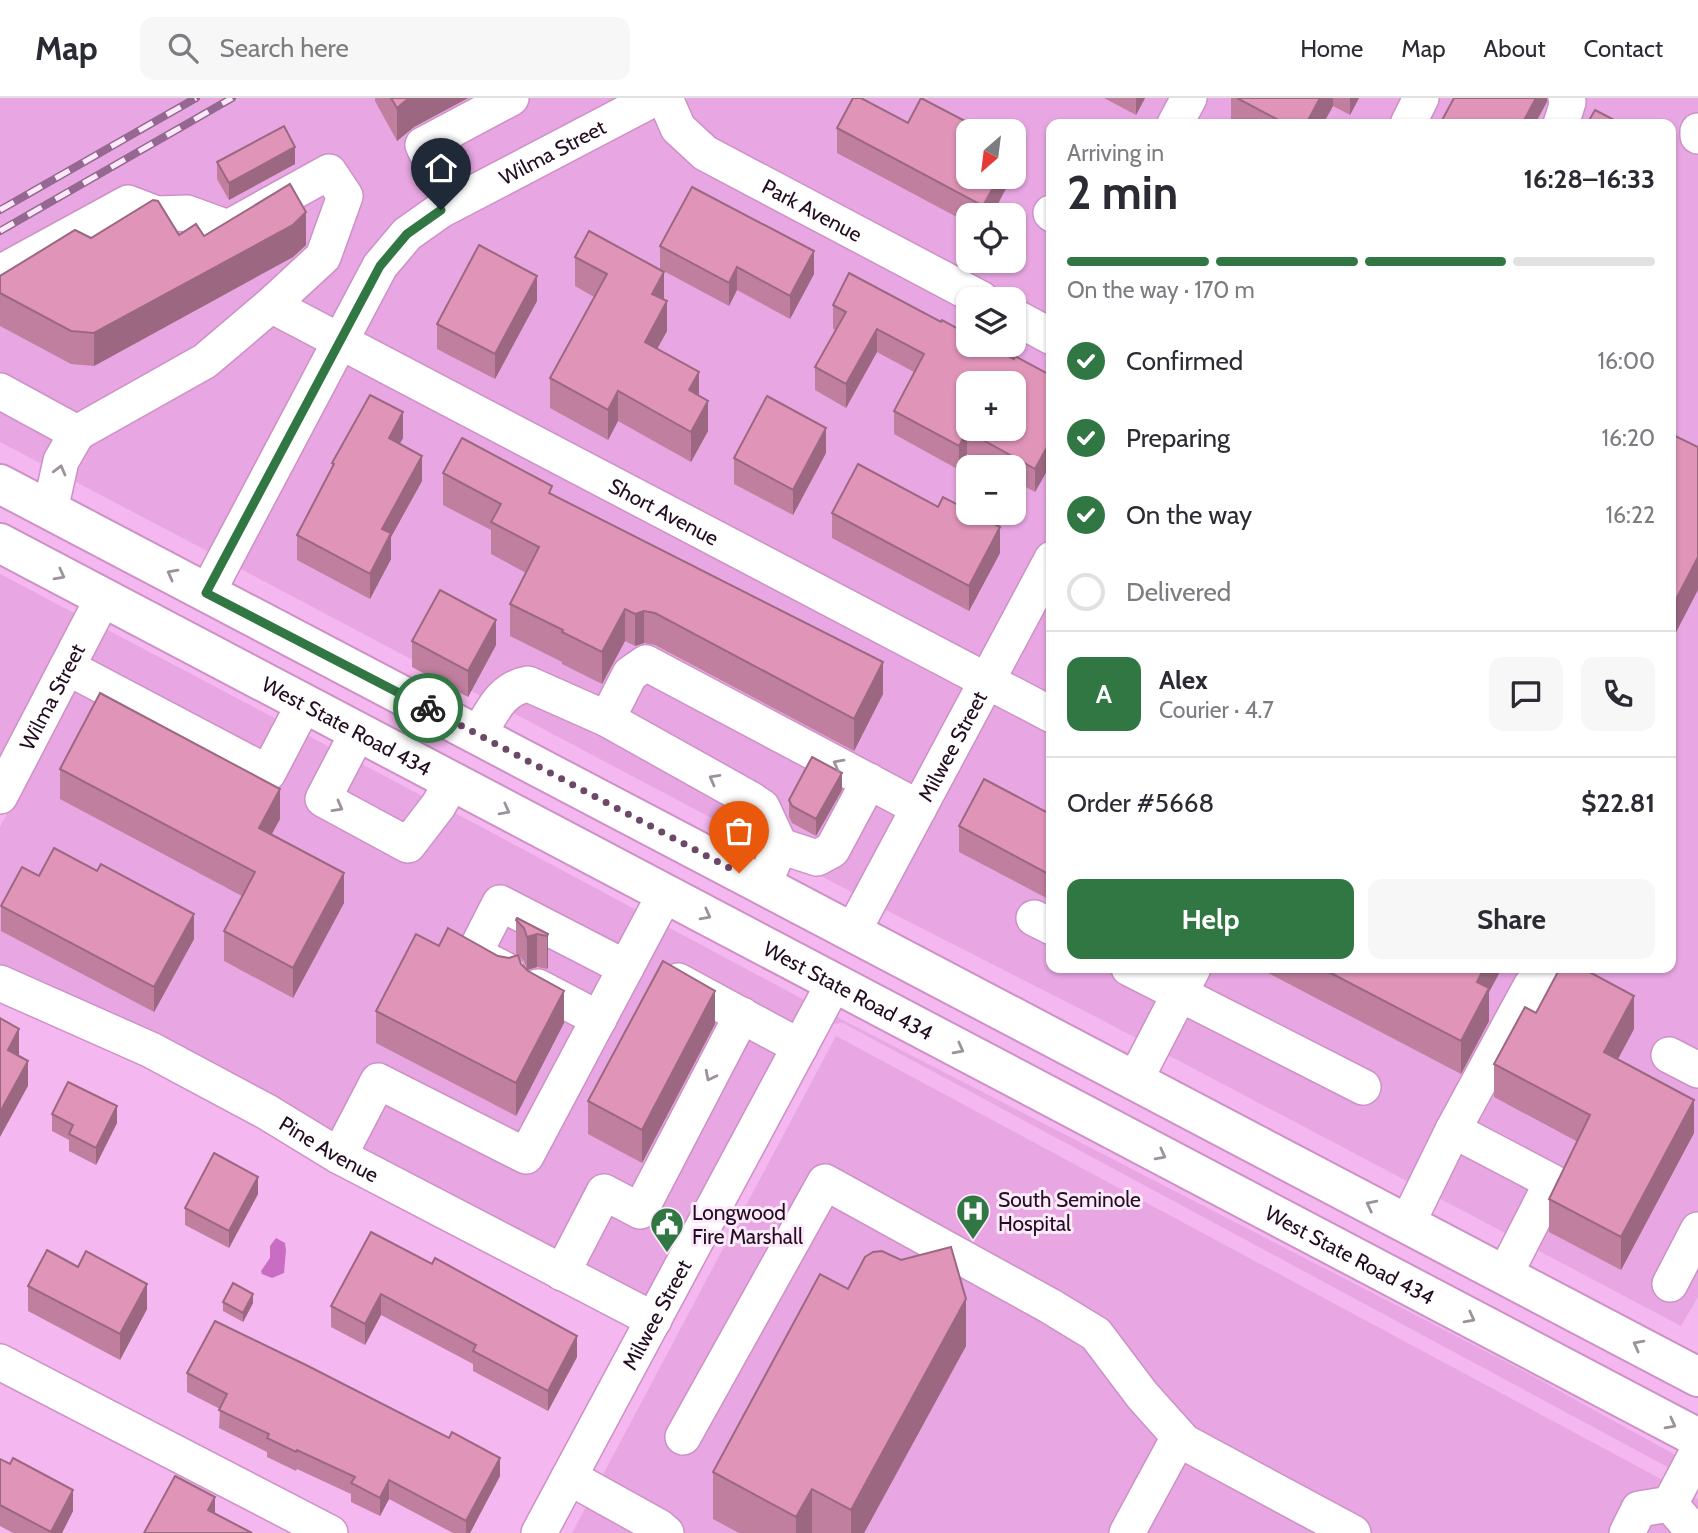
<!DOCTYPE html>
<meta charset="utf-8">
<style>
:root{--surface:#fff;--page:#f7f7f7;--text:#2b2b33;--muted:#7c7c81;--line:#e1e1e2;--accent:#307743}
body{margin:0;font-family:Cabin,sans-serif;background:var(--page);color:var(--text);height:100vh;display:flex;flex-direction:column;font-size:26px;white-space:nowrap}
*{box-sizing:border-box;margin:0}
p{font-size:23px;color:var(--muted)}
.icon{flex:none;width:38px;height:38px;fill:none;stroke:currentColor;stroke-width:2;stroke-linecap:round;stroke-linejoin:round}
.map{position:relative;flex:1;overflow:hidden}
.drawer{position:absolute;left:1046px;top:21px;width:630px;height:854px;display:flex;flex-direction:column;background:var(--surface);border-radius:14px;box-shadow:0 2px 5px #0004}
.drawer>*{flex:none}
.needle{width:46px;rotate:208deg}
.buttons{position:absolute;left:956px;top:21px;display:grid;gap:14px}
.buttons a{display:grid;place-items:center;width:70px;height:70px;border-radius:14px;background:var(--surface);box-shadow:0 2px 5px #0004;font-size:35px}
.pin{position:absolute;display:grid;place-items:center;width:60px;height:60px;color:#fff;margin:-72px -30px;border-radius:50% 50% 50% 0;rotate:-45deg;box-shadow:0 0 7px #0007}
.pin .icon{rotate:45deg}
.courier{position:absolute;display:grid;place-items:center;width:70px;height:70px;margin:-35px;border:5px solid #307743;border-radius:50%;background:#fff;color:#222;box-shadow:0 2px 9px #0007}
.overview em{font-style:normal;font-weight:800}
.overview div{display:flex;flex-direction:column-reverse}
.overview{display:flex;align-items:center;justify-content:space-between;height:119px;padding:0 21px}
h1{font-size:46px;font-weight:800;line-height:52px}
.bar{display:grid;grid-template-columns:repeat(4,1fr);gap:10px 7px;align-content:center;height:84px;padding:0 21px}
.bar i{height:9px;border-radius:5px;background:var(--line)}
.bar .current{background:var(--accent)}
.bar p{grid-column:span 4}
.line{display:flex;align-items:center;gap:18px;padding:0 21px;border-top:2px solid var(--line)}
.line div{flex:1}
.round{display:grid;place-items:center;flex:none;width:74px;height:74px;border-radius:14px;background:var(--page)}
ol{padding:0 21px;list-style:none}
li{display:flex;align-items:center;gap:21px;height:77px}
li p{margin-inline-start:auto}
li .icon{padding:7px;border-radius:50%;background:var(--accent);color:#fff;stroke-width:4}
li:last-child{color:var(--muted)}
li i{width:38px;height:38px;border:4px solid var(--line);border-radius:50%}
.cta{display:flex;gap:14px;margin-top:auto;padding:14px 21px}
.cta a{flex:1;height:80px;border-radius:14px;background:var(--accent);color:#fff;font-size:28px;font-weight:800;line-height:80px;text-align:center}
.cta a+a{background:var(--page);color:var(--text)}
header{display:flex;align-items:center;gap:42px;box-sizing:border-box;height:98px;padding:0 35px;background:var(--surface);border-bottom:2px solid var(--line)}
header strong{font-size:33px}
nav{display:flex;gap:38px;margin-inline-start:auto;font-size:24px}
.search{width:490px;height:63px;background:var(--page);display:flex;align-items:center;gap:18px;box-sizing:border-box;padding:0 24px;border-radius:14px;color:var(--muted);font-size:26px}
.map>svg:first-child{display:block}
</style>
<header>
<strong>Map</strong>
<div class="search"><svg class="icon" aria-label="search" viewBox="0 0 24 24"><circle cx="10" cy="10" r="6"/><path d="M15 15l6 6"/></svg>Search here</div>
<nav><a>Home</a><a>Map</a><a>About</a><a>Contact</a></nav>
</header>
<div class="map">
<svg width="1698" height="1435" viewBox="0 0 1698 1435">
<rect width="100%" height="100%" fill="#f5b7ef"/>
<g fill="#e8a7e2" fill-rule="evenodd">
<path d="M0 0H621L436 98 211 455 0 344Z"/>
<path d="M688 0H1698V1199L1681 1228 1100 921 882 810 1052 491V870H1671V26H1052V221L714 42 691 20 683 3ZM968 33H1013V79H968ZM968 117H1013V163H968Z"/>
<path d="M655 17 968 213V247H1013V237L1052 257V431L981 564 361 236 392 177 416 147 447 125ZM968 285H1013V331H968ZM968 369H1013V415H968Z"/>
<path d="M346 264 966 592 857 797 237 469Z"/>
<path d="M0 476 78 517 0 668Z"/>
<path d="M104 530 502 740 808 904 649 1202 0 867V729Z"/>
<path d="M833 917 1520 1271 1679 1359 1673 1372 843 925 831 926Z"/>
<path d="M836 938 1698 1401V1435H572Z"/>
</g>
<path fill="#c96cc3" d="M276 1140 285 1145 286 1152 284 1175 272 1180 262 1176 261 1173 270 1160V1148Z"/>
<g fill="none" stroke-linecap="round" stroke-linejoin="round">
<g stroke="#cc91c7" stroke-width="38">
<g id="minor">
<path id="s1" d="M665 0 678 30 705 55 981 201"/>
<path d="M1175 26 1189 0"/>
<path d="M1408 26 1421 0"/>
<path d="M1561 26 1568 4 1566 0"/>
<path d="M1698 33V38"/>
<path d="M451 106 423 47 511 0"/>
<path d="M1051 115 1052 116"/>
<path d="M0 175 128 105 157 116 187 115 228 130 329 74 345 98 323 159 271 207"/>
<path d="M1013 218 1052 239"/>
<path id="s2" d="M0 293 77 335 205 263 271 207 1052 617"/>
<path d="M50 412 61 363 77 335"/>
<path id="s3" d="M207 495 380 168 407 136 441 112 655 0"/>
<path d="M67 569 268 675 304 606"/>
<path d="M607 621 630 576 646 565 919 710"/>
<path d="M358 634 323 701 408 747 438 708 452 684"/>
<path d="M478 637C492 615 500 591 528 586L607 621 750 701 762 709 780 748 763 788"/>
<path id="s4" d="M0 698 103 500"/>
<path d="M780 748 817 760 832 752 869 683"/>
<path d="M1034 820 1052 829"/>
<path id="s5" d="M852 835 1052 461"/>
<path d="M1129 870 1363 989"/>
<path d="M507 873 474 856 500 805 626 870"/>
<path d="M678 883 800 949"/>
<path id="s6" d="M0 885 151 952 267 1014 339 1058 654 1222"/>
<path d="M538 889 599 921"/>
<path d="M1669 957 1698 972"/>
<path d="M1134 984 1193 870"/>
<path d="M1453 1032 1531 888 1570 870"/>
<path d="M339 1058 378 983 526 1058 665 796"/>
<path d="M1407 1126 1453 1032 1552 1084 1504 1178"/>
<path d="M562 1175 604 1094 640 1113 742 917"/>
<path d="M1670 1186 1698 1132"/>
<path d="M0 1264 330 1435"/>
<path d="M683 1339 825 1084 1050 1208 1096 1236 1142 1297 1184 1344 1353 1435"/>
<path d="M569 1379 659 1429 666 1435"/>
<path d="M1670 1406 1698 1353"/>
<path d="M1670 1406 1695 1435"/>
<path id="s7" d="M539 1435 834 885"/>
<path d="M1127 1435 1179 1339"/>
<path d="M1627 1435 1639 1411 1670 1406"/>
</g>
</g>
<g stroke="#cc91c7" stroke-width="42">
<g id="major">
<path d="M0 386 1698 1279"/>
<path id="s8" d="M0 445 1698 1340"/>
</g>
</g>
<use href="#minor" stroke="#fff" stroke-width="35"/>
<use href="#major" stroke="#fff" stroke-width="38"/>
<g stroke="#946890" stroke-width="8">
<g id="rail">
<path d="M0 112 196 0"/>
<path d="M0 133 232 0"/>
</g>
</g>
<use href="#rail" stroke="#fce9fa" stroke-width="5" stroke-dasharray="16" stroke-linecap="butt"/>
</g>
<g fill="#c07f9e">
<path d="M375 0H468L414 29 397 43 375 3Z"/>
<path d="M1104 0H1145L1136 17Z"/>
<path d="M1231 0H1359L1350 17 1333 8 1323 26H1231Z"/>
<path d="M837 30 968 79H1012L992 117H968V125L837 55Z"/>
<path d="M217 64 295 66 229 102 217 81Z"/>
<path d="M179 137 306 147 293 159 94 268 71 266 0 228V178L91 140Z"/>
<path d="M660 148 814 176 790 221 737 192 729 208 660 171Z"/>
<path d="M575 159 664 202 667 233 657 251 699 298 708 333 691 364 618 323 608 342 550 310V280L594 199 575 188Z"/>
<path d="M537 203 495 281 437 251V226Z"/>
<path d="M833 207 941 224 1052 278V364L1035 394 1013 382V369H990L967 356 959 372 894 336V313L914 274 877 254 846 310 815 292V269L836 232 833 231Z"/>
<path d="M403 340 399 346 422 383 391 439V461L370 501 297 462V437L332 371V365Z"/>
<path d="M826 355 793 417 734 386V360Z"/>
<path d="M443 375 552 397 883 596 854 653 655 547 644 545 635 548 625 543 602 586 562 566V564L510 538V506L526 475 491 456V432L443 407Z"/>
<path d="M832 415 1000 455 969 513 832 440Z"/>
<path d="M412 543 496 547 468 599 412 569Z"/>
<path d="M60 671 280 721 271 736 344 805 293 900 224 863V833L242 798 60 701Z"/>
<path d="M842 692 816 738 792 725 789 719V702Z"/>
<path d="M1052 717V803L959 754V728Z"/>
<path d="M97 773 194 841 154 914 1 833V808L39 778Z"/>
<path d="M516 822 548 836V869L547 871 537 869 527 872 524 863 516 855Z"/>
<path d="M439 848 498 858 521 866 564 925 516 1018 376 945V913Z"/>
<path d="M1268 870H1502L1489 894V923L1461 976 1268 875Z"/>
<path d="M1536 915 1634 931 1618 961 1694 1035 1621 1172 1549 1134V1101L1578 1044 1494 999V966Z"/>
<path d="M715 926 642 1065 588 1036V1003Z"/>
<path d="M52 1016 117 1025 96 1067 69 1053V1042L52 1033Z"/>
<path d="M258 1096 229 1150 185 1127V1110Z"/>
<path d="M371 1134 577 1259 548 1313 473 1273V1266L381 1217 365 1247 331 1229V1208Z"/>
<path d="M28 1188 147 1211 120 1262 28 1213Z"/>
<path d="M223 1204 253 1205 243 1224 223 1213Z"/>
<path d="M966 1248 864 1435H739L713 1421V1374Z"/>
<path d="M187 1275 500 1378 470 1435H453L389 1401 380 1418 351 1404V1396L297 1371 296 1373 267 1359V1354L219 1330 220 1311 187 1294Z"/>
<path d="M0 1361 73 1413 62 1435H13L0 1428Z"/>
</g>
<g fill="#9c6881">
<path d="M409 0H468L414 29 397 43V10Z"/>
<path d="M1136 0H1145L1136 17Z"/>
<path d="M1320 0H1333V8L1323 26H1306Z"/>
<path d="M1350 0H1359L1350 17Z"/>
<path d="M1536 0H1547V4L1535 26H1522Z"/>
<path d="M295 49V66L229 102V85Z"/>
<path d="M1014 49V75L1013 76V51Z"/>
<path d="M999 79H1012L992 117H983V108Z"/>
<path d="M306 114V147L293 159 94 268V235Z"/>
<path d="M814 153V176L790 221V198Z"/>
<path d="M737 169V192L729 208V185Z"/>
<path d="M664 174V204L652 196Z"/>
<path d="M537 178V203L495 281V256Z"/>
<path d="M667 203V233L645 273V244Z"/>
<path d="M877 231V254L846 310V286Z"/>
<path d="M699 274V304L689 292Z"/>
<path d="M618 293V323L608 342V312Z"/>
<path d="M708 303V333L691 364V334Z"/>
<path d="M403 314V340L389 365V340Z"/>
<path d="M826 330V355L793 417V392Z"/>
<path d="M967 333V356L959 372V348Z"/>
<path d="M1052 340V364L1035 394V371Z"/>
<path d="M422 358V383L391 439V461L370 501V476L382 431Z"/>
<path d="M1000 429V455L969 513V488Z"/>
<path d="M1698 459V492L1671 544V511Z"/>
<path d="M625 511V543L602 586V554Z"/>
<path d="M644 513V545L635 548V516Z"/>
<path d="M496 522V547L468 599V573Z"/>
<path d="M883 564V596L854 653V621Z"/>
<path d="M842 675V692L816 738V721Z"/>
<path d="M280 691V721L259 760V730Z"/>
<path d="M344 775V805L293 900V870Z"/>
<path d="M194 816V841L154 914V889Z"/>
<path d="M537 836V869L527 872V839Z"/>
<path d="M548 836V869L547 871V838Z"/>
<path d="M1484 870H1502L1489 894V923L1461 976V943L1477 884Z"/>
<path d="M564 893V925L516 1018V985Z"/>
<path d="M715 893V926L642 1065V1032Z"/>
<path d="M1634 898V931L1604 987V954Z"/>
<path d="M19 931V956L8 977V952Z"/>
<path d="M28 963V988L0 1039V1014Z"/>
<path d="M1694 1002V1035L1621 1172V1139Z"/>
<path d="M117 1008V1025L96 1067V1050Z"/>
<path d="M258 1079V1096L229 1150V1133Z"/>
<path d="M147 1186V1211L120 1262V1236Z"/>
<path d="M253 1196V1205L243 1224V1215Z"/>
<path d="M381 1196V1217L365 1247V1226Z"/>
<path d="M966 1201V1248L864 1435H851V1412Z"/>
<path d="M577 1238V1259L548 1313V1293Z"/>
<path d="M500 1360V1378L470 1435H466V1423Z"/>
<path d="M389 1382V1401L380 1418V1400Z"/>
<path d="M812 1391V1435H796V1419Z"/>
<path d="M73 1392V1413L62 1435H51Z"/>
<path d="M215 1399V1425L208 1412Z"/>
</g>
<g fill="#df94b8" stroke="#9c6881" stroke-width="2" fill-rule="evenodd">
<path d="M391 0H409L397 10Z"/>
<path d="M853 0H861L908 25 921 0 984 33H968V79H999L983 108 837 30Z"/>
<path d="M1237 0H1320L1306 26H1286Z"/>
<path d="M1454 0H1536L1522 26H1440Z"/>
<path d="M1595 12 1618 24 1617 26H1587Z"/>
<path d="M284 28 295 49 229 85 217 64Z"/>
<path d="M290 86 306 114 293 127 94 235 71 233 0 195V178L75 132 91 140 153 102 158 103 179 137 196 126 204 138Z"/>
<path d="M692 89 814 153 790 198 737 169 729 185 660 148Z"/>
<path d="M589 133 664 174 652 196 667 203 645 244 699 274 689 292 708 303 691 334 618 293 608 312 550 280 607 176 575 159Z"/>
<path d="M479 147 537 178 495 256 437 226Z"/>
<path d="M849 175 941 224 942 222 968 236V247H988L1014 261 1015 258 1052 278V340L1035 371 967 333 959 348 894 313 924 256 877 231 846 286 815 269 846 214 833 207ZM968 285H1013V331H968Z"/>
<path d="M370 297 403 314 389 340 422 358 382 431 391 435 370 476 297 437 334 366 332 365Z"/>
<path d="M767 298 826 330 793 392 734 360Z"/>
<path d="M1671 336 1698 349V459L1671 511Z"/>
<path d="M462 340 552 388 549 395 883 564 854 621 655 515 644 513 635 516 625 511 602 554 562 534 563 532 510 506 539 449 491 424 501 406 443 375Z"/>
<path d="M858 366 938 409 943 399 968 412V415H973L1000 429 969 488 832 415Z"/>
<path d="M440 492 496 522 468 573 412 543Z"/>
<path d="M100 595 280 691 259 730 344 775 293 870 224 833 255 774 60 671Z"/>
<path d="M812 659 842 675 816 721 792 708 789 702Z"/>
<path d="M984 681 1052 717V778L959 728Z"/>
<path d="M54 750 97 773 101 766 194 816 154 889 1 808 22 769 39 778Z"/>
<path d="M517 820 548 836 547 838 537 836 527 839 524 830 516 822Z"/>
<path d="M448 830 498 858 509 860 518 857 521 866 528 873 564 893 516 985 376 913 416 836 439 848Z"/>
<path d="M663 863 715 893 642 1032 588 1003Z"/>
<path d="M1321 870H1484L1477 884 1489 890 1461 943Z"/>
<path d="M1560 870H1582L1634 898 1604 954 1694 1002 1621 1139 1549 1101 1590 1017 1494 966 1525 909 1536 915Z"/>
<path d="M0 920 19 931 8 952 28 963 0 1014Z"/>
<path d="M68 984 117 1008 96 1050 69 1036 73 1027 52 1016Z"/>
<path d="M214 1055 258 1079 229 1133 185 1110Z"/>
<path d="M371 1134 432 1166 435 1160 577 1238 548 1293 473 1253 476 1247 381 1196 365 1226 331 1208Z"/>
<path d="M951 1149 966 1201 851 1412 812 1391 796 1419 713 1374 820 1176 848 1191 865 1159 873 1154 882 1153 901 1162Z"/>
<path d="M47 1152 78 1169 86 1153 147 1186 120 1236 28 1188Z"/>
<path d="M233 1185 253 1196 243 1215 223 1204Z"/>
<path d="M215 1223 306 1267 449 1340 452 1334 500 1360 466 1423 389 1382 380 1400 351 1385 355 1379 297 1352 296 1354 267 1340 269 1336 219 1312 227 1296 187 1275Z"/>
<path d="M13 1360 73 1392 51 1434 0 1407V1361L10 1366Z"/>
<path d="M175 1378 215 1399 208 1412 252 1435H144Z"/>
</g>
<defs><path id="oneway-chevron" d="M-2-3.5L2.5 0L-2 3.5" fill="none" stroke-width="1.6" stroke-linecap="round" stroke-linejoin="round" transform="scale(1.75)"/></defs>
<g stroke="#9c929b">
<use href="#oneway-chevron" transform="translate(60 372) rotate(-75)"/>
<use href="#oneway-chevron" transform="translate(172 476) rotate(-152)"/>
<use href="#oneway-chevron" transform="translate(60 477) rotate(28)"/>
<use href="#oneway-chevron" transform="translate(838 666) rotate(-152)"/>
<use href="#oneway-chevron" transform="translate(714 681) rotate(-151)"/>
<use href="#oneway-chevron" transform="translate(338 709) rotate(29)"/>
<use href="#oneway-chevron" transform="translate(505 712) rotate(28)"/>
<use href="#oneway-chevron" transform="translate(706 817) rotate(28)"/>
<use href="#oneway-chevron" transform="translate(959 951) rotate(28)"/>
<use href="#oneway-chevron" transform="translate(710 978) rotate(117)"/>
<use href="#oneway-chevron" transform="translate(1161 1057) rotate(28)"/>
<use href="#oneway-chevron" transform="translate(1371 1107) rotate(-153)"/>
<use href="#oneway-chevron" transform="translate(1470 1220) rotate(28)"/>
<use href="#oneway-chevron" transform="translate(1638 1247) rotate(-152)"/>
<use href="#oneway-chevron" transform="translate(1671 1326) rotate(28)"/>
</g>
<g fill="none" stroke-linecap="round" stroke-linejoin="round">
<path stroke="#6c4869" stroke-width="7" stroke-dasharray="0 12.6" d="M428 610 739 775"/>
<path stroke="#307743" stroke-width="9" d="M428 610 206 495 380 168 407 136 441 112"/>
</g>
<defs>
<g id="hospital-pin" transform="scale(1.75)"><path d="M0 17L-7.5 6A9.5 9.5 0 1 1 7.5 6Z" fill="#307743" stroke="#fce9fa"/><path d="M-5-5h3v3.5h4V-5h3V5h-3V1.5h-4V5h-3Z" fill="#fff"/></g>
<g id="civic-pin" transform="scale(1.75)"><path d="M0 17L-7.5 6A9.5 9.5 0 1 1 7.5 6Z" fill="#307743" stroke="#fce9fa"/><path d="M-.6-6.5H3V-4.5H.6V-3L4-1V1h2V6H-6V1h2V-1L-.6-3ZM-1.2 2.5V6h2.4V2.5Z" fill="#fff"/></g>
</defs>
<g fill-rule="evenodd">
<use href="#hospital-pin" x="973" y="1113"/>
<use href="#civic-pin" x="667" y="1126"/>
</g>
<g text-anchor="middle" dominant-baseline="central" stroke-width="6" stroke-linejoin="round" paint-order="stroke">
<g font-size="21" fill="#230d21" stroke="#fce9fa">
<text stroke="none"><textPath href="#s3" startOffset="579">Wilma Street</textPath></text>
<text stroke="none"><textPath href="#s1" startOffset="191">Park Avenue</textPath></text>
<text stroke="none"><textPath href="#s2" startOffset="765">Short Avenue</textPath></text>
<text stroke="none"><textPath href="#s4" startOffset="112">Wilma Street</textPath></text>
<text stroke="none"><textPath href="#s8" startOffset="392">West State Road 434</textPath></text>
<text stroke="none"><textPath href="#s5" startOffset="212">Milwee Street</textPath></text>
<text stroke="none"><textPath href="#s8" startOffset="959">West State Road 434</textPath></text>
<text stroke="none"><textPath href="#s6" startOffset="369">Pine Avenue</textPath></text>
<text stroke="none"><textPath href="#s8" startOffset="1526">West State Road 434</textPath></text>
<text stroke="none"><textPath href="#s7" startOffset="248">Milwee Street</textPath></text>
</g>
<g font-size="21" fill="#230d21" stroke="#fce9fa" text-anchor="start">
<text x="998" y="1101">South Seminole<tspan x="998" dy="24">Hospital</tspan></text>
<text x="692" y="1114">Longwood<tspan x="692" dy="24">Fire Marshall</tspan></text>
</g>
</g>
</svg>
<div class="buttons">
<a><svg class="needle" viewBox="-14 -14 28 28"><path d="M0-13l5 13h-10z" fill="#e53935"/><path d="M0 13l5-13h-10z" fill="#7c7c81"/></svg></a>
<a><svg class="icon" aria-label="locate" viewBox="0 0 24 24"><circle cx="12" cy="12" r="6"/><path d="M12 2v4M12 18v4M2 12h4M18 12h4"/></svg></a>
<a><svg class="icon" aria-label="layers" viewBox="0 0 24 24"><path d="M12 4l9 5-9 5-9-5zM3 14l9 5 9-5"/></svg></a>
<a>+</a>
<a>−</a>
</div>
<div class="pin" style="left:739px;top:775px;background:#ea580c"><svg class="icon" aria-label="bag" viewBox="0 0 24 24"><path d="M5 8h14l-1 12H6zM9 8a3 3 0 0 1 6 0"/></svg></div>
<div class="pin" style="left:441px;top:112px;background:#1f2937"><svg class="icon" aria-label="home" viewBox="0 0 24 24"><path d="M3 11l9-7 9 7M6 9v11h12V9"/></svg></div>
<div class="courier" style="left:428px;top:610px"><svg class="icon" aria-label="bike" viewBox="0 0 24 24"><circle cx="6" cy="16" r="4"/><circle cx="18" cy="16" r="4"/><path d="M6 16l4-8h5l3 8M10 8l3 8H6M13 5h3"/></svg></div>
<section class="drawer">
<div class="overview"><div><h1>2 min</h1><p>Arriving in</p></div><em>16:28–16:33</em></div>
<div class="bar"><i class="current"></i><i class="current"></i><i class="current"></i><i></i><p>On the way · 170 m</p></div>
<ol>
<li><svg class="icon" aria-label="check" viewBox="0 0 24 24"><path d="M5 12l5 5 9-10"/></svg>Confirmed<p>16:00</p></li>
<li><svg class="icon" aria-label="check" viewBox="0 0 24 24"><path d="M5 12l5 5 9-10"/></svg>Preparing<p>16:20</p></li>
<li><svg class="icon" aria-label="check" viewBox="0 0 24 24"><path d="M5 12l5 5 9-10"/></svg>On the way<p>16:22</p></li>
<li><i></i>Delivered</li>
</ol>
<div class="line" style="height:126px"><b class="round" style="background:var(--accent);color:#fff">A</b><div><b>Alex</b><p>Courier · 4.7</p></div><a class="round"><svg class="icon" aria-label="chat" viewBox="0 0 24 24"><path d="M4 5h16v11H9l-5 4z"/></svg></a><a class="round"><svg class="icon" aria-label="phone" viewBox="0 0 24 24"><path d="M5 4h4l2 5-3 2q2 4 5 5l2-3 5 2v4C11 20 4 13 5 4z"/></svg></a></div>
<div class="line" style="height:91px"><div>Order #5668</div><b>$22.81</b></div>
<div class="cta"><a>Help</a><a>Share</a></div>
</section>
</div>
